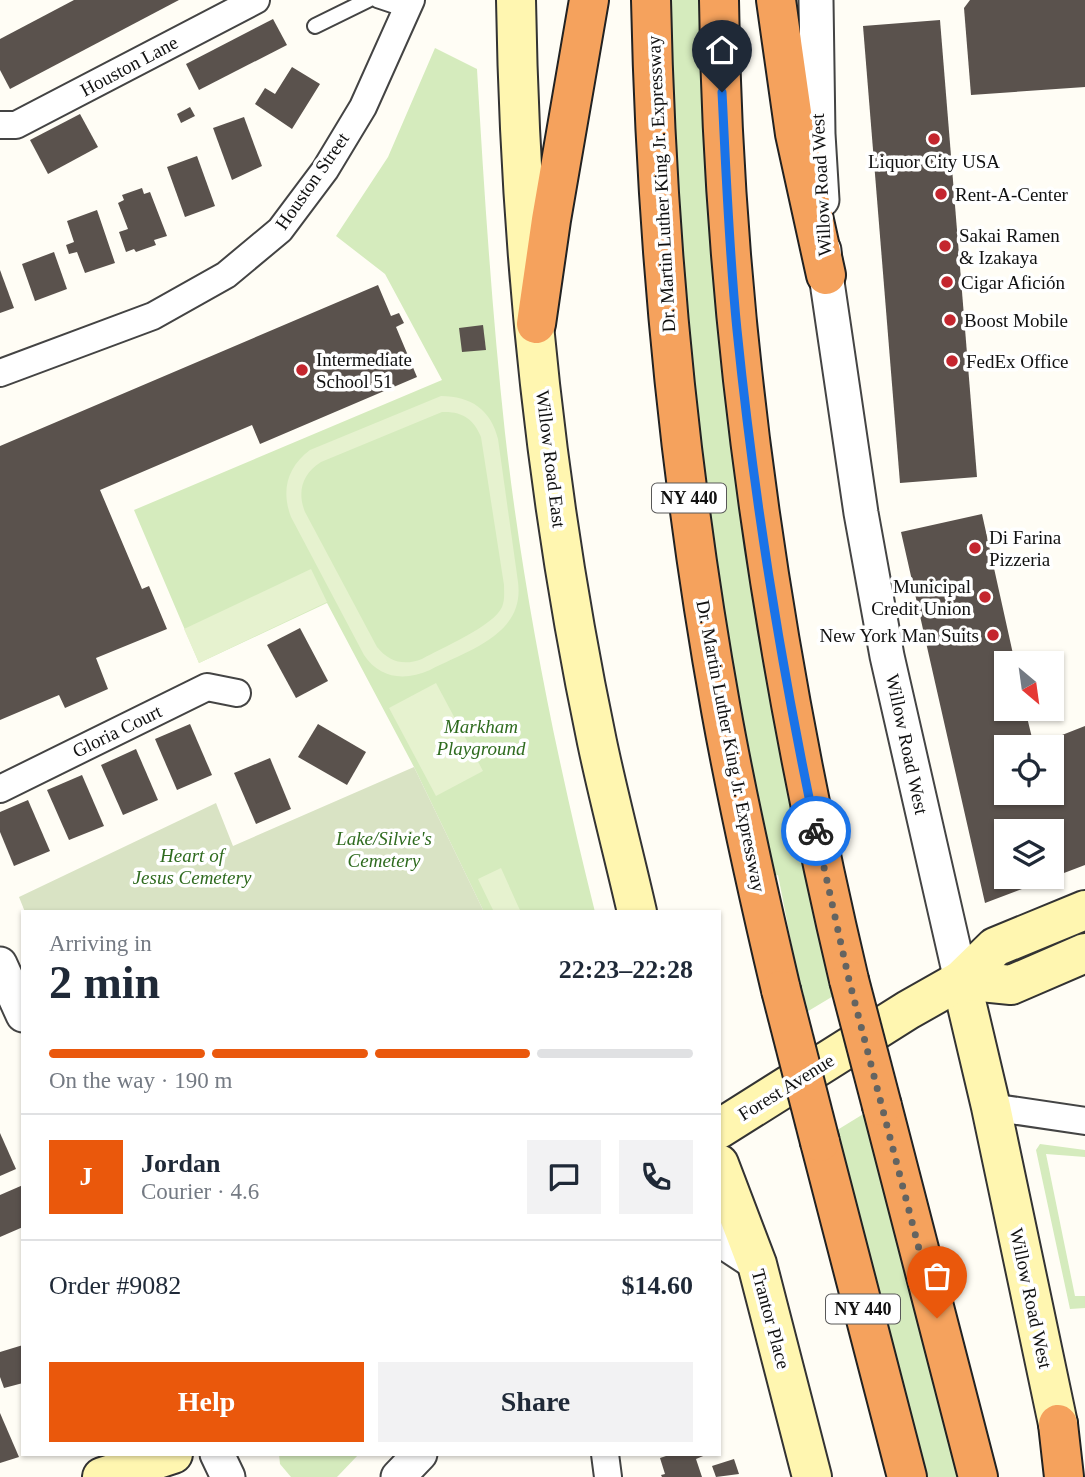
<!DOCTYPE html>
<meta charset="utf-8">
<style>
:root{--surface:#fff;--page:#f2f2f3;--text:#1f2937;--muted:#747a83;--line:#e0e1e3;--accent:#ea580c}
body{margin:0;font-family:Georgia,serif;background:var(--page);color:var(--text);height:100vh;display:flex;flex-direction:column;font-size:26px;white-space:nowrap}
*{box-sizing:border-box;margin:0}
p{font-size:23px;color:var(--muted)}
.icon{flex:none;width:38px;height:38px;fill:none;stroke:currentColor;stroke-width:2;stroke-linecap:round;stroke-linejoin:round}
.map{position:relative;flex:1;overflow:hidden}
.drawer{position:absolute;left:21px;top:910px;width:700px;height:546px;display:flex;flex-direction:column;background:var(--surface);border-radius:0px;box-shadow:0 2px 5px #0004}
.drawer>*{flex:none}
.needle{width:46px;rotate:151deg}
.buttons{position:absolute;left:994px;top:651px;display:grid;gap:14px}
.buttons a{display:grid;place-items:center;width:70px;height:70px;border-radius:0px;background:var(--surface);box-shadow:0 2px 5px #0004;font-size:35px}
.pin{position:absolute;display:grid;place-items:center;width:60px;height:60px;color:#fff;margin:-72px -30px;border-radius:50% 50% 50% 0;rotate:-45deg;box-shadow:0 0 7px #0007}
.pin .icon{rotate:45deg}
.courier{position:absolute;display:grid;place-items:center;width:70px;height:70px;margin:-35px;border:5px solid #1a73e8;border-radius:50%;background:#fff;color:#222;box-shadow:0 2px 9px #0007}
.head em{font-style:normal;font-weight:700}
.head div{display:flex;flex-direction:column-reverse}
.head{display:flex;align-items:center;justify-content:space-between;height:119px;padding:0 28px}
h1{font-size:46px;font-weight:700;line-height:52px}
.bar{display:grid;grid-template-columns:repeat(4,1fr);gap:10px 7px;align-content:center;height:84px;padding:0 28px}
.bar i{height:9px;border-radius:5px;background:var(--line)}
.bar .on{background:var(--accent)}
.bar p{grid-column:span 4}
.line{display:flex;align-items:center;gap:18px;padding:0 28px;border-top:2px solid var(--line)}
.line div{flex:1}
.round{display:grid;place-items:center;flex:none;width:74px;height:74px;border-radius:0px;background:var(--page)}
.action{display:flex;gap:14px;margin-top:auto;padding:14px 28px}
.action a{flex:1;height:80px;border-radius:0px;background:var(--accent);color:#fff;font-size:28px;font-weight:700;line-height:80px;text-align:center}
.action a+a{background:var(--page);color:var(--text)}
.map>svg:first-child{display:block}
</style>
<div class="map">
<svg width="1085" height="1477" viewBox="0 0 1085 1477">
<rect width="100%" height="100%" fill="#fffdf5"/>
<g fill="#d5ebbd">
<path d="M670 0H703L835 995 805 1013 778 875 773 876C715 588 670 294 670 0Z"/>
<path d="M435 48 477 69C484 190 492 312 505 433 523 593 556 756 595 912H484L414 767 327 603 199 663 134 510 442 380 385 274 336 236 388 157Z"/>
<path d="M865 1113 885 1197 901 1251 959 1477H926L877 1290 875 1272 834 1132Z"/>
<path d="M1040 1144 1085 1150V1157L1046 1154 1075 1296H1085V1308L1070 1309 1036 1150Z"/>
<path d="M279 1454H359L337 1477H291L280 1464Z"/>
</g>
<path fill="#d9e3c4" d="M414 767 484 912H25L19 897 216 803 233 846Z"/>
<g fill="#e6f2cf" fill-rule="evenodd">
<path d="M441 396C471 396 491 410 498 439L518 582C525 635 468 650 430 670 405 681 380 679 364 655L291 517C281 491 287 467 310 450ZM442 412C462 411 474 419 481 437L504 585C504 592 505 600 502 607 494 626 441 648 422 659 404 666 389 662 377 647L305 512C297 492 302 474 321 462Z"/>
<path d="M311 569 327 602 199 663 184 629Z"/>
<path d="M436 683 483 771 436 796 389 708Z"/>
<path d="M501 868 518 906 521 912H494L478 879Z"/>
</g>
<g fill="#5a524d" fill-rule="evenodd">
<path d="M74 0H179L10 89 0 70V39Z"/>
<path d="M970 0H1085V87L971 95 964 8Z"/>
<path d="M273 19 287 45 199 90 186 64Z"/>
<path d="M940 20 977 477 900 483 863 26Z"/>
<path d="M292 67 320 84 292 129 255 104 265 88 275 94Z"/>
<path d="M190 107 195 116 181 123 177 114Z"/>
<path d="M80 114 98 147 48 174 30 140Z"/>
<path d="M244 117 262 166 232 180 213 128Z"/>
<path d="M197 156 215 206 185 217 167 167Z"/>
<path d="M142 188 144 194 150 192 167 236 154 240 156 245 136 252 134 249 126 252 119 232 128 229 118 203 124 200 122 195Z"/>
<path d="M97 210 115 263 85 273 77 252 69 254 66 245 74 242 67 221Z"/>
<path d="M54 252 67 289 35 301 22 264Z"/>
<path d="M0 270 14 308 0 313Z"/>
<path d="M378 285 391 316 399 313 404 323 396 327 417 377 260 444 252 425 100 490 142 589 149 586 167 629 96 658 108 689 65 708 59 695 0 720V446Z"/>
<path d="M483 325 486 350 462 352 459 328Z"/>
<path d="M982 514 1015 663H1006V709H1025L1034 746 1085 726V865L985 903 901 532ZM1006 747H1052V793H1006ZM1006 831H1052V877H1006Z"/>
<path d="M300 628 328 681 296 698 267 645Z"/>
<path d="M190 724 212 775 177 790 155 739Z"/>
<path d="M318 724 366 752 347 785 298 757Z"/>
<path d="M136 749 158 800 123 815 101 765Z"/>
<path d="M270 758 291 809 256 824 234 773Z"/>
<path d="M82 775 104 826 69 840 47 790Z"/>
<path d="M28 800 50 851 14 866 0 832V812Z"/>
<path d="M0 1133 16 1169 0 1176Z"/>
<path d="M23 1185V1227L0 1237V1195Z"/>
<path d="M23 1345V1383L4 1388 0 1377V1352Z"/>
<path d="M0 1413 19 1457 0 1463Z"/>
<path d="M672 1454H708L696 1459 702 1477H662L661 1475 665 1474 660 1458Z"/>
<path d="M734 1459 739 1474 716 1477 712 1466Z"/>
</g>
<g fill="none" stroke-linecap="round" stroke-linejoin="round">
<g stroke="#444" stroke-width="18">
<g id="service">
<path d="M377 0 407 10"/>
<path d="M315 26 368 0"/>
</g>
</g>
<g stroke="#444" stroke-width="30">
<g id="minor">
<path d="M0 125H16L256 0"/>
<path d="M0 373 153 316 226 275 280 230 325 170 363 107 411 0"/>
<path d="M0 789 207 687 237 693"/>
<path d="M991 1107 1085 1121"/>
<path d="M605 1454 608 1477"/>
</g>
</g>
<g stroke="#444" stroke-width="37">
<g id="tertiary">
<path d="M816 0 818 134 822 200"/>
<path d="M824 250 826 275 861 513 887 656 961 980"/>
<path d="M0 964 23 1015"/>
<path d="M719 1239 757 1264"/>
<path d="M217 1454 228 1477"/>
<path d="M398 1477 420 1454"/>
</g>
</g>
<g stroke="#333" stroke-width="42">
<g id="secondary">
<path d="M516 0C520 248 546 499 597 742 609 799 624 855 637 912"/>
<path d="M961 980 991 1107 1058 1424"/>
<path d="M961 980 1011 985 1085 953"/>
<path d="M719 1129 908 1010 961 980 995 947 1085 910"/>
<path d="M719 1164 757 1264 812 1477"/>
<path d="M102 1477 173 1454"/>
</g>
</g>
<g stroke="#222" stroke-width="42">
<g id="motorway">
<path d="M651 0C656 238 679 476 721 710 738 804 759 897 781 990"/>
<path d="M719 0C723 330 773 659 849 980"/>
<path d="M776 0 795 134 826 275"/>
<path d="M536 324 551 220 589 0"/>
<path d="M882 1106 978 1477"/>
<path d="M820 1142 907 1477"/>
<path d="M1058 1424 1064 1477"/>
</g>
</g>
<use href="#service" stroke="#fff" stroke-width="14"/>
<use href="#minor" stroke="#fff" stroke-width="26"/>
<use href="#tertiary" stroke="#fff" stroke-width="33"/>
<use href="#secondary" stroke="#fff6b0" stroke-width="38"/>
<use href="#motorway" stroke="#f5a25d" stroke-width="38"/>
<g stroke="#222" stroke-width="42" stroke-linecap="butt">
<g id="motorway-bridge">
<path d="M849 980 882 1106"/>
<path d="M781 990 820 1142"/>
</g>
</g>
<use href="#motorway-bridge" stroke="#f5a25d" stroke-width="38"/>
</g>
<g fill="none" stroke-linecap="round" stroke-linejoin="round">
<path stroke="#646461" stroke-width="7" stroke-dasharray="0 12.6" d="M816 831 849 980 937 1318"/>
<path stroke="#1a73e8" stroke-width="9" d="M722 92C726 171 729 251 737 330 754 498 781 666 816 831"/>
</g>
<g fill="#c4262e" stroke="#fff" stroke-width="2.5">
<circle cx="934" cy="139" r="7"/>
<circle cx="941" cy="194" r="7"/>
<circle cx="945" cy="246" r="7"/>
<circle cx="947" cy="282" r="7"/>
<circle cx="950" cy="320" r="7"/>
<circle cx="952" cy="361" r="7"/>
<circle cx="302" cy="370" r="7"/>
<circle cx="975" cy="548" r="7"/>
<circle cx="985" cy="597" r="7"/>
<circle cx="993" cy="635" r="7"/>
</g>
<g text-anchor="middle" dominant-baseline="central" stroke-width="7" stroke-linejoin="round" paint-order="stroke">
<g fill="#fff" stroke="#585858" stroke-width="2">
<rect x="652" y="483.5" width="74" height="29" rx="5"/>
<rect x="826" y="1294.5" width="74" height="29" rx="5"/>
</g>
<g font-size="18" font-weight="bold" fill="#111">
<text x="689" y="498">NY 440</text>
<text x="863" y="1309">NY 440</text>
</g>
<g font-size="19" fill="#111" stroke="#fff">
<text transform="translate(129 66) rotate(-28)">Houston Lane</text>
<text transform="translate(312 181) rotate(-55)">Houston Street</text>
<text transform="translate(661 184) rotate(-93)">Dr. Martin Luther King Jr. Expressway</text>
<text transform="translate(821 185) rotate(-93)">Willow Road West</text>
<text transform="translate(551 459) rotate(83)">Willow Road East</text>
<text transform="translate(117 731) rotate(-26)">Gloria Court</text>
<text transform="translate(907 744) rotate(78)">Willow Road West</text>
<text transform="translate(731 746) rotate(79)">Dr. Martin Luther King Jr. Expressway</text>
<text transform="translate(786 1087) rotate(-32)">Forest Avenue</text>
<text transform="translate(1031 1298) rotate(78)">Willow Road West</text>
<text transform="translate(771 1319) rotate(75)">Trantor Place</text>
</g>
<g font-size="19" fill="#111" stroke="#fff" text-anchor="start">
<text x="934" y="161" text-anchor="middle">Liquor City USA</text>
<text x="955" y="194">Rent-A-Center</text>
<text x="959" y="235">Sakai Ramen<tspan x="959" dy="22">&amp; Izakaya</tspan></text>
<text x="961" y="282">Cigar Afición</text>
<text x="964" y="320">Boost Mobile</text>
<text x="316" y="359">Intermediate<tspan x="316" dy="22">School 51</tspan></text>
<text x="966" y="361">FedEx Office</text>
<text x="989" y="537">Di Farina<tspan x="989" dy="22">Pizzeria</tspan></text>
<text x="971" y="586" text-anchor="end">Municipal<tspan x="971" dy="22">Credit Union</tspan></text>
<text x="979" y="635" text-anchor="end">New York Man Suits</text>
</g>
<g font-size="19" font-style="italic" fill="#2f6b1f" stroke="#fff">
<text x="481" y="726">Markham<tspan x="481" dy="22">Playground</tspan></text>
<text x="384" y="838">Lake/Silvie's<tspan x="384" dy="22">Cemetery</tspan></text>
<text x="192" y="855">Heart of<tspan x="192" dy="22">Jesus Cemetery</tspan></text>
</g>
</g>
</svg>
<div class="buttons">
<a><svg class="needle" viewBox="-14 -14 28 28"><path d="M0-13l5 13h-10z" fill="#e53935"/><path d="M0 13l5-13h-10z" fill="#747a83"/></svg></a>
<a><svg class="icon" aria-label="locate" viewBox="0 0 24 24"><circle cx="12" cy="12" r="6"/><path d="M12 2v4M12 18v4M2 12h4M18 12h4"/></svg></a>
<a><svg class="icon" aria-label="layers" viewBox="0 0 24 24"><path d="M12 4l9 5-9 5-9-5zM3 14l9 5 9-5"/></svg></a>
</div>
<div class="pin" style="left:937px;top:1318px;background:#ea580c"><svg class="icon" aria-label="bag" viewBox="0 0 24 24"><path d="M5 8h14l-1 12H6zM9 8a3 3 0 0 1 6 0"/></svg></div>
<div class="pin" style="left:722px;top:92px;background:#1f2937"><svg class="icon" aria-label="home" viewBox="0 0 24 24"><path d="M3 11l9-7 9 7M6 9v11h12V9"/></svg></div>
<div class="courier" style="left:816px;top:831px"><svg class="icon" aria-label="bike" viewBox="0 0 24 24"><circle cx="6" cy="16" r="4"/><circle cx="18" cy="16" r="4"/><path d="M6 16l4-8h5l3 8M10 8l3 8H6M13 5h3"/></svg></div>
<section class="drawer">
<div class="head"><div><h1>2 min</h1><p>Arriving in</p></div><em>22:23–22:28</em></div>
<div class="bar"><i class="on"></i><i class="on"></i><i class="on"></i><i></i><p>On the way · 190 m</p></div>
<div class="line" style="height:126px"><b class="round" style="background:var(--accent);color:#fff">J</b><div><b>Jordan</b><p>Courier · 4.6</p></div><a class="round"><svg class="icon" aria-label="chat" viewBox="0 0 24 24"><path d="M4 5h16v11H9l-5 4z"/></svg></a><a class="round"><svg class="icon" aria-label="phone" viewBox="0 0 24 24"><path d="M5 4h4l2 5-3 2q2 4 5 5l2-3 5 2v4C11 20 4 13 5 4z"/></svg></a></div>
<div class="line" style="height:91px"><div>Order #9082</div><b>$14.60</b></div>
<div class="action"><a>Help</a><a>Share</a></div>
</section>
</div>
